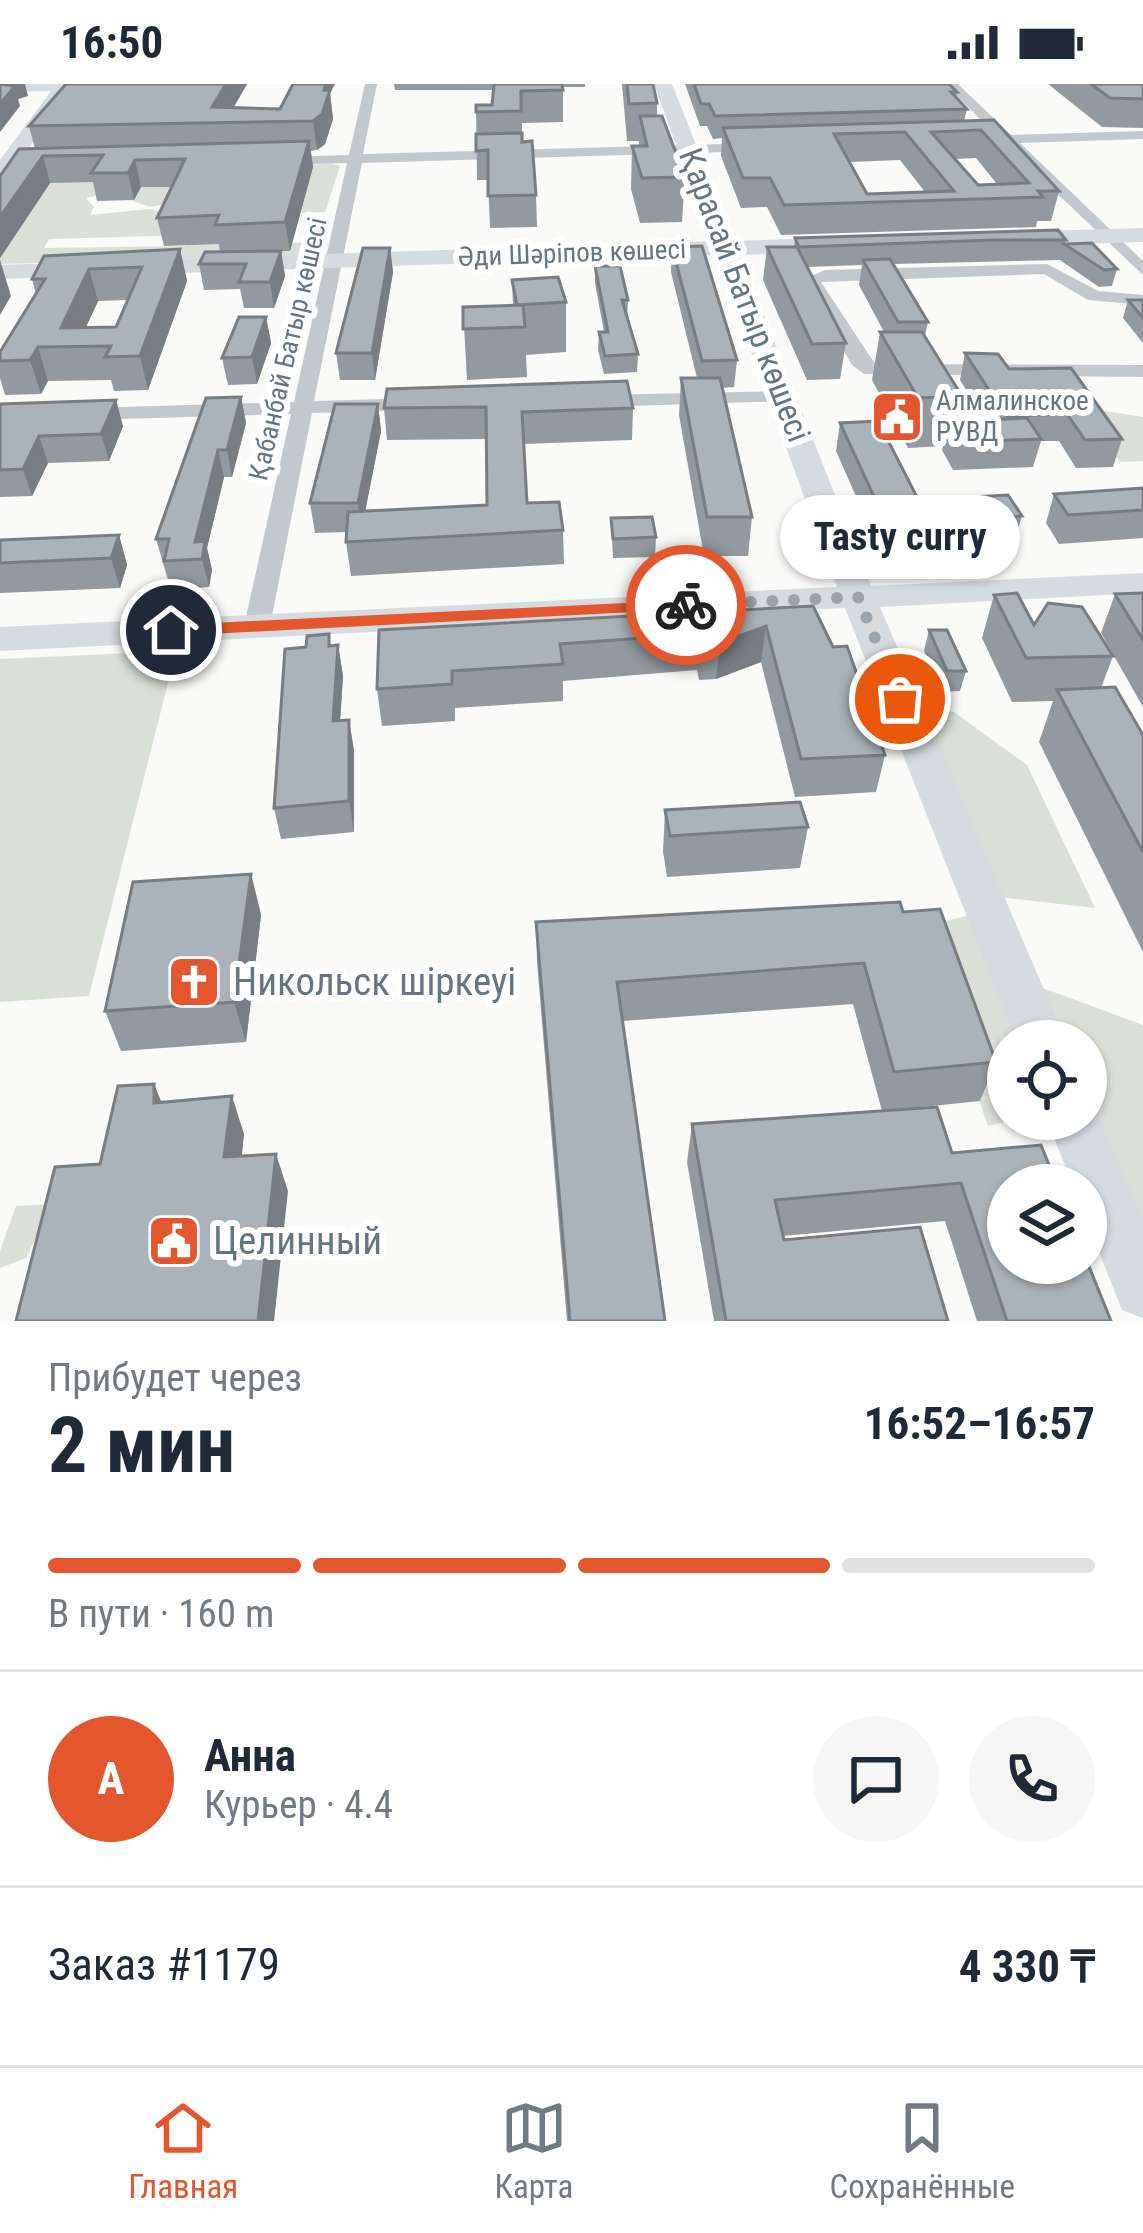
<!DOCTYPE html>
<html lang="ru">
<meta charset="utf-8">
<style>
:root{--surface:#fff;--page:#f6f6f7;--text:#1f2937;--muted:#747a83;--line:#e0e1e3;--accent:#e4572e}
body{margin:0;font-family:"Roboto Condensed",sans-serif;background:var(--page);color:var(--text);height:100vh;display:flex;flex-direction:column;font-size:45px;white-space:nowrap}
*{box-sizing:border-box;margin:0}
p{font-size:39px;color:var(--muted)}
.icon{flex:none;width:66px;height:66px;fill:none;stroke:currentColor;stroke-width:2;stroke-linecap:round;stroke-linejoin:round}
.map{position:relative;height:1237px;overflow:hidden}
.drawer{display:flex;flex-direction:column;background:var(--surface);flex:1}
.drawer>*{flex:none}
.tools{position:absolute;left:987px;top:936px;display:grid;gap:24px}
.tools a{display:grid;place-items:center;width:120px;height:120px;border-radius:50%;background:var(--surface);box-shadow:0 3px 9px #0004;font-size:60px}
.pin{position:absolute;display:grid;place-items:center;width:102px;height:102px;color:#fff;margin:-51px;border:6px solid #fff;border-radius:50%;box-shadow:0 3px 12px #0007}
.courier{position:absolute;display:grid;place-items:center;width:120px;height:120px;margin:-60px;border:9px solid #e4572e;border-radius:50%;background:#fff;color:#222;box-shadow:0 3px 15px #0007}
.bubble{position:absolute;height:84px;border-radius:42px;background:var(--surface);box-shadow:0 3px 9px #0004;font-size:39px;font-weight:700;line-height:84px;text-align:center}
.summary em{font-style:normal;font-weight:700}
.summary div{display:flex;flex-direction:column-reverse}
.summary{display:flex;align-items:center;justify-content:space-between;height:204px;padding:0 48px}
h1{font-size:78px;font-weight:700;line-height:90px}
.bar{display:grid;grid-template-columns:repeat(4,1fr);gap:18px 12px;align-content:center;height:144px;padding:0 48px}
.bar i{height:15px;border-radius:9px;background:var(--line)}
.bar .current{background:var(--accent)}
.bar p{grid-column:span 4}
.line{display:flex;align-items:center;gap:30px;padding:0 48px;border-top:3px solid var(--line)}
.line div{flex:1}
.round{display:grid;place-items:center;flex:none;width:126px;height:126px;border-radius:63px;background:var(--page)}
.status{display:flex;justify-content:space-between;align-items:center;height:84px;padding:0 60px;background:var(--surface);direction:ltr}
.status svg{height:33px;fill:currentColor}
.tab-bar{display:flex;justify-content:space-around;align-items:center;height:168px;border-top:3px solid var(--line);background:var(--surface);font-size:33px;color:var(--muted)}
.tab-bar a{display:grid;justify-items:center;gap:6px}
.tab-bar .current{color:var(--accent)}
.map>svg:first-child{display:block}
</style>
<div class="status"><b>16:50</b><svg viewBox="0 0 49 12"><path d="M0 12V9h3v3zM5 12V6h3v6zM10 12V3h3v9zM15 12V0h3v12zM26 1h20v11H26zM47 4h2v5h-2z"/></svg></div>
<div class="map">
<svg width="1143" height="1237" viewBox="0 0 1143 1237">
<rect width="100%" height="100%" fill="#fafaf8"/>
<g fill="#dadfd7" fill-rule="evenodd">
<path d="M332 80 340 82 325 128 301 129 312 85 149 99 278 101 150 123 108 108 86 114 94 123 90 131 150 125 292 159 318 157 316 171 0 180V168L54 92 90 84ZM190 151 186 162 44 164 49 155Z"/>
<path d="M1080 323 1143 333V377L1120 378Z"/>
<path d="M176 567 89 912 0 918V575Z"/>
<path d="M912 619 954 628 1027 681 1095 824 998 813Z"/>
<path d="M970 831 1019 957H1008V1035H1017L988 1042 919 844Z"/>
<path d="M1032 900 1143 941V1170L1086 1031V957H1056Z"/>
<path d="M52 1120 26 1174 0 1184V1167L16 1122Z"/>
</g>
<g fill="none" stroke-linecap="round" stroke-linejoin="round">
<g fill="#c3c8cc" fill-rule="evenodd">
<path d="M365 0H377L363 70 758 59 765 63 758 67 362 79 314 317 420 314 430 320 420 326 312 329 270 542 257 550 244 542 291 330 87 336 77 330 87 324 294 318 347 79 280 81 273 77 280 73 349 71Z"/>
<path d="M945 0H958L1011 51 1143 47V55L1020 59 1143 177V191L1004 59H971V53L996 51Z"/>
<path d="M1047 180 1098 207 1143 211V221L1088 216 1044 190 821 198 875 280 1143 281V293L864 290 852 281 802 196 825 186Z"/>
<path d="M784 307 791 309V317L596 323 586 317 596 311Z"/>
</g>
<g fill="#d6dbdf" fill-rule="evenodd">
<path d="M0 0H146L137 5 70 7 7 94 0 96V76L51 7 0 8Z"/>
<path d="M654 0H672L734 157 844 153 856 160 844 167 740 171 871 502 1143 489V509L880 523 1066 957H1016L845 524 0 567V543L837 503 716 171 0 195V181L711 157Z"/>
<path d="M1143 144V158L1010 162 998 155 1010 148Z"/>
<path d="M1086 1016 1092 1018 1143 1136V1234L1122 1226 1086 1135V1101H1073L1046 1035H1086Z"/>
</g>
</g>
<g fill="#929a9f" fill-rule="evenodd">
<path d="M66 0H247L233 24 280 25 330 9 333 35 325 60 317 66 311 67 313 83 290 167H281L285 192 274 224H244L240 205 204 206 199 180 220 168 219 160 164 162 157 134 172 103H141L134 116 97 117 93 98 50 99 0 174V92L35 65 29 42Z"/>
<path d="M394 0H585V3H563V38L522 39V58L536 111 537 143 490 144 488 96H477L476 21H492L493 6H395Z"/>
<path d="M622 0H653L657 19V32L685 93 682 138 640 139 631 105 632 62H639V57H627Z"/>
<path d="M685 0H949L957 8 956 14 967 25 964 37 994 36 1059 107 1051 137H1037L1036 143 781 151 767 123 741 124 721 72 722 54 713 55 707 42H700ZM976 74 997 100 978 101 955 75ZM900 76 925 108 867 110 849 78Z"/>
<path d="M1048 0H1143V44L1102 43Z"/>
<path d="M795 154 1066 156 1065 160 1117 185 1112 202 1099 203 1060 176 893 180 928 238 925 252 962 312 957 337 985 336 960 296 965 269 1009 285 1122 355 1113 383 1076 384 1059 357H1041L1033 383 953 386 942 366 943 362 908 364 872 296 880 248H884L859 201 862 181 807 183 846 259 840 295 807 296 763 196 767 163H794Z"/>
<path d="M672 163 737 276 734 303 722 304 752 433 748 472H704L679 331 681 294H697L671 188Z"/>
<path d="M390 164 393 188 375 296H340L336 269Z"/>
<path d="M180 165 187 197 148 306 114 307 111 296 48 297 41 310 5 311 0 294V268L36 210 32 195ZM128 216 116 243H86L98 217Z"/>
<path d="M595 182 628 216 627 234 638 270 637 288 604 290 598 266 599 248H604L595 199Z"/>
<path d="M512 196 566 218V268L526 271 527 293 467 296 463 223 513 221Z"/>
<path d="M1128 216H1143V259L1123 234Z"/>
<path d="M266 233 271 259 257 300 228 301 222 274Z"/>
<path d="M387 305 633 324 632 356 524 360 527 419 563 446 564 480 351 492 346 458 347 448 315 449 310 419 378 320 381 347 365 428 487 421 486 355 387 356 384 324Z"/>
<path d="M241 313 246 339 232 393H224L207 464 212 486 209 503 171 506 156 455Z"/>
<path d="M0 320 123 342 109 377 48 379 32 412 0 413Z"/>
<path d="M840 339 917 413 916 416 1022 432 1013 461 917 467 906 445 907 442 870 444 836 367Z"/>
<path d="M1143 404V454L1059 460 1046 439 1054 410Z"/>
<path d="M611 434 656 453 655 473 613 474Z"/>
<path d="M119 451 127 481 120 504 0 509V456Z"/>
<path d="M1143 509V623L1101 549 1115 510Z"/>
<path d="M994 511 1034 541 1113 572 1101 604 1143 651V868L1039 658 1053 617 1012 618 982 554Z"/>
<path d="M813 522 885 671 876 708 795 713 761 578 716 595 699 596 697 586 563 597V617L455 624V637L382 642 377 605 379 546Z"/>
<path d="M929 546 966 587 960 607 941 608 924 567Z"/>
<path d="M329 550 331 562 338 561 343 592 340 636H349L354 667V748L281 755 274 724 306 563Z"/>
<path d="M665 726 808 743 800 784 667 793 663 767Z"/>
<path d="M251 790 261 831 246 958 121 967 105 927Z"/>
<path d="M903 828 996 978 980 1017 903 1025 952 1069 1111 1237H977L945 1137 783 1152 784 1156 948 1237H714L687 1078 692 1040 882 1027 853 920 623 937 665 1237H567L537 878 536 838Z"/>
</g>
<g fill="#777d82">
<path d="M8 0H25L28 12 18 15 20 22 0 48V20Z"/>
<path d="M226 0H247L225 38 212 23Z"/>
<path d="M321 0H335L330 9 333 35 325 60 317 66 313 37Z"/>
<path d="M309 57 313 83 290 167 285 138Z"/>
<path d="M43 72 50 99 0 174V133Z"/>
<path d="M135 76 141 103 134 116 128 89Z"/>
<path d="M390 164 393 188 375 296 372 269Z"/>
<path d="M180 165 187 197 148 306 140 272Z"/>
<path d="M281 167 285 192 274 224 270 198Z"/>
<path d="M0 176 11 212 0 231Z"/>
<path d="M89 185 98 217 77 262 61 244Z"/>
<path d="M266 233 271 259 257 300 252 273Z"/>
<path d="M38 263 48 297 41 310 30 276Z"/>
<path d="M241 313 246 339 232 393 227 366Z"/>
<path d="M116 316 123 342 109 377 101 350Z"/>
<path d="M378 320 381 347 361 448 358 419Z"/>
<path d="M39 352 48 379 32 412 23 385Z"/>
<path d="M218 366 224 393 207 464 212 486 209 503 202 475 195 458Z"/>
<path d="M119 451 127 481 120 504 111 474Z"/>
<path d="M766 542 761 578 716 595 720 559Z"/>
<path d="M338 561 343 592 338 668 333 637Z"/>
<path d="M349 636 354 667V748L349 717Z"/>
<path d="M251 790 261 831 246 958 234 918Z"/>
<path d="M154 1000 170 1039 154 1019Z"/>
<path d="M232 1012 244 1050 238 1110 224 1073Z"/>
<path d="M276 1070 288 1107 274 1237H258Z"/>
</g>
<g fill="#aab3b9" stroke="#777d82" stroke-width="3" fill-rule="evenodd">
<path d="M0 0 15 2 0 20Z"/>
<path d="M66 0H226L212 23 280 25 293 0H326L324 6H330L322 30 313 37 29 42Z"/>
<path d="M494 0H562L563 6 521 7V27L476 28V21H492Z"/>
<path d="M627 0H653L657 19 629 20Z"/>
<path d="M694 0H949L957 8H951L967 25 715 32 709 20H701Z"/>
<path d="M1091 0H1143V15L1110 14Z"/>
<path d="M640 32H662L685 93 642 94 632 62H647Z"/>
<path d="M994 36 1059 107H1038L1043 113 784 121 770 94H743L723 44ZM981 46 1029 99 978 101 931 48ZM905 48 954 107 867 110 834 50Z"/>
<path d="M522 49V58L532 57 536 111 488 112V66L476 67V50Z"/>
<path d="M309 57 285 138 215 141 219 131 157 134 185 75 135 76 128 89H91L103 71 43 72 0 133V92L19 65Z"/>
<path d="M1058 146 1066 156H993L799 163 795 154Z"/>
<path d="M1092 159 1117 185 1104 186 1064 160Z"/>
<path d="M702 162 737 276 702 277 672 163Z"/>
<path d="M767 163H797L846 259 812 260Z"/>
<path d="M363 164H390L372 269H336Z"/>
<path d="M180 165 140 272 105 273 111 262 38 263 30 276 0 277V268L45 195H32L44 172ZM142 183 116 243 61 244 89 185Z"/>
<path d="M281 167 270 198H239L246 180H199L205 168Z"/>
<path d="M890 175 928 238H898L863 176Z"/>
<path d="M595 182H620L628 216H622L638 270 605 272 599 248H608Z"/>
<path d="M558 193 566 218 517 221 512 196Z"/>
<path d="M1128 216H1143V234Z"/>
<path d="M523 221 525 243 463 245V223Z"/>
<path d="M239 233H266L252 273 222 274Z"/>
<path d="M880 248H922L962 312 918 314Z"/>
<path d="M965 269 998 270 1009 285 1071 284 1122 355 1085 356 1067 330 1006 332Z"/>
<path d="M681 294H720L752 433H707Z"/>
<path d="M627 297 633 324 522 328 527 419 559 418 563 446 346 458 348 428 487 421 486 323 384 324 387 305Z"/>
<path d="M241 313 227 366H218L195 458 205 457 202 475 164 477 169 455H156L206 314Z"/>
<path d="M116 316 101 350 39 352 23 385 0 386V320Z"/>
<path d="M335 320H378L358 419H310Z"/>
<path d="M1027 334 1041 355 960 358 948 338Z"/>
<path d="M878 337 917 413 875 415 840 339Z"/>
<path d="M1143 404V426L1068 431 1054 410Z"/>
<path d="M1008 411 1022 432 924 437 912 416Z"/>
<path d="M652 433 656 453 613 455 611 434Z"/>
<path d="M119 451 111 474 0 479V456Z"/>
<path d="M1017 509 1034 541 1048 519 1082 523 1113 572 1026 574 994 511Z"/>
<path d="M1143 509V556L1115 510Z"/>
<path d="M813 522 833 563 847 562 885 671 801 675 766 542 720 559H702L700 550 560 560 563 580 452 587V600L377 605 379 546Z"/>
<path d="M929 546H947L966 587H947Z"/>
<path d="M329 550V562L338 561 333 637 349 636V717L274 724 285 565 306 563 307 552Z"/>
<path d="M1115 603 1143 651V768L1057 606Z"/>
<path d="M800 718 808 743 670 752 665 726Z"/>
<path d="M251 790 234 918 105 927 133 798Z"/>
<path d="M900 818 903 828 940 825 996 978 894 988 864 879 617 898 665 1237H570L536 838Z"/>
<path d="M154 1000V1019L232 1012 224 1073 276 1070 258 1237H16L55 1083 100 1080 118 1002Z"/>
<path d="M937 1023 952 1069 1041 1061 1057 1101H1008V1179H1086V1175L1111 1237H1007L961 1099 775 1116 784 1156 920 1143 948 1237H726L692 1040Z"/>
</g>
<path fill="#e4572e" d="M686 516 692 517V525L171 552 162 546 171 541Z"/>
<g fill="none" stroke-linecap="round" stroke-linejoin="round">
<path stroke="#99a4ac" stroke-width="12" stroke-dasharray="0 21.6" d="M686 521 858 513 900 615"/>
</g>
<defs>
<g id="civic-square" transform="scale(2.7)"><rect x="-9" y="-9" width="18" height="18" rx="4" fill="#e4572e" stroke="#fff"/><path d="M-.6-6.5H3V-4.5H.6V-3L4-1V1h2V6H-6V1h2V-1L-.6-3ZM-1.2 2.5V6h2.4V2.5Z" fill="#fff"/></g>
<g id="church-square" transform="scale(2.7)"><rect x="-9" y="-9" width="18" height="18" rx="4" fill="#e4572e" stroke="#fff"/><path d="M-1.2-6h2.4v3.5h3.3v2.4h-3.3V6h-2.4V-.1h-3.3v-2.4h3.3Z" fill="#fff"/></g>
</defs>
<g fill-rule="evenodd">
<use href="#civic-square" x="897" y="333"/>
<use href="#church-square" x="194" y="898"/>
<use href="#civic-square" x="174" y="1157"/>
</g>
<g text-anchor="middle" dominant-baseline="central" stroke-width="12" stroke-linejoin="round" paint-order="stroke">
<g font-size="27" fill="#657683" stroke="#fff">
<text transform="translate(572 169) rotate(-2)">Әди Шәріпов көшесі</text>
<text transform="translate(288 265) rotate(-77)">Қабанбай Батыр көшесі</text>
</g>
<g font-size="27" fill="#657683" stroke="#fff" text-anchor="start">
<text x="936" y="317">Алмалинское<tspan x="936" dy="31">РУВД</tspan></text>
</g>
<g font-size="33" fill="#657683" stroke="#fff">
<text transform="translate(745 211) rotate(69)">Қарасай Батыр көшесі</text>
</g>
<g font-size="39" fill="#657683" stroke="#fff" text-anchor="start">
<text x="233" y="898">Никольск шіркеуі</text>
<text x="213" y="1157">Целинный</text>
</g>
</g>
</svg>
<div class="tools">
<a><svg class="icon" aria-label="locate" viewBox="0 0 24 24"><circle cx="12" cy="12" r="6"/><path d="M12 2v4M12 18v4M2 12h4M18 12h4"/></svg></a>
<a><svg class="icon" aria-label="layers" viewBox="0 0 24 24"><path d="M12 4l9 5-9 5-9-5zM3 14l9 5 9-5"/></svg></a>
</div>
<div class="pin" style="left:900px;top:615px;background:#ea580c"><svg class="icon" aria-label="bag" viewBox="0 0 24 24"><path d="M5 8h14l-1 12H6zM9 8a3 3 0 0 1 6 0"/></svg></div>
<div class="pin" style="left:171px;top:546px;background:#1f2937"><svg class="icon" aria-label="home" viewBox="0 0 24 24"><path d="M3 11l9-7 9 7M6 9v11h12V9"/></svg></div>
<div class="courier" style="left:686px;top:521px"><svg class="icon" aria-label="bike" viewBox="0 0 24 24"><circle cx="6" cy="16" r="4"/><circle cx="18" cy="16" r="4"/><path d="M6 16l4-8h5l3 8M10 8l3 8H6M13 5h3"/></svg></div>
<div class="bubble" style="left:780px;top:411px;width:240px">Tasty curry</div>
</div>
<section class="drawer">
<div class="summary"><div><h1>2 мин</h1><p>Прибудет через</p></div><em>16:52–16:57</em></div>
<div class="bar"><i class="current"></i><i class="current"></i><i class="current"></i><i></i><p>В пути · 160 m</p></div>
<div class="line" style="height:216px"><b class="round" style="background:var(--accent);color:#fff">А</b><div><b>Анна</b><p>Курьер · 4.4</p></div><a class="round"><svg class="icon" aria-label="chat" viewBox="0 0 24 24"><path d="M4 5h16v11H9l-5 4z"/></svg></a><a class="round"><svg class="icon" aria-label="phone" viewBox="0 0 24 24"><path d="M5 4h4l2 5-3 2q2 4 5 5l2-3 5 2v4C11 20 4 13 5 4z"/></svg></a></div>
<div class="line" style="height:156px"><div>Заказ #1179</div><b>4 330 ₸</b></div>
</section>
<nav class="tab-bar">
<a class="current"><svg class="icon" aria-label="home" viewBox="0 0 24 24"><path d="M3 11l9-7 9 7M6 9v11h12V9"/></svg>Главная</a>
<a><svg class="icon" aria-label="map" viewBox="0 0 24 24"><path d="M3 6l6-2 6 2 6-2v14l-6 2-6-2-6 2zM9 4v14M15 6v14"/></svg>Карта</a>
<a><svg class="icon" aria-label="saved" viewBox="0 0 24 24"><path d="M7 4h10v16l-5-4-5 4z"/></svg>Сохранённые</a>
</nav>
